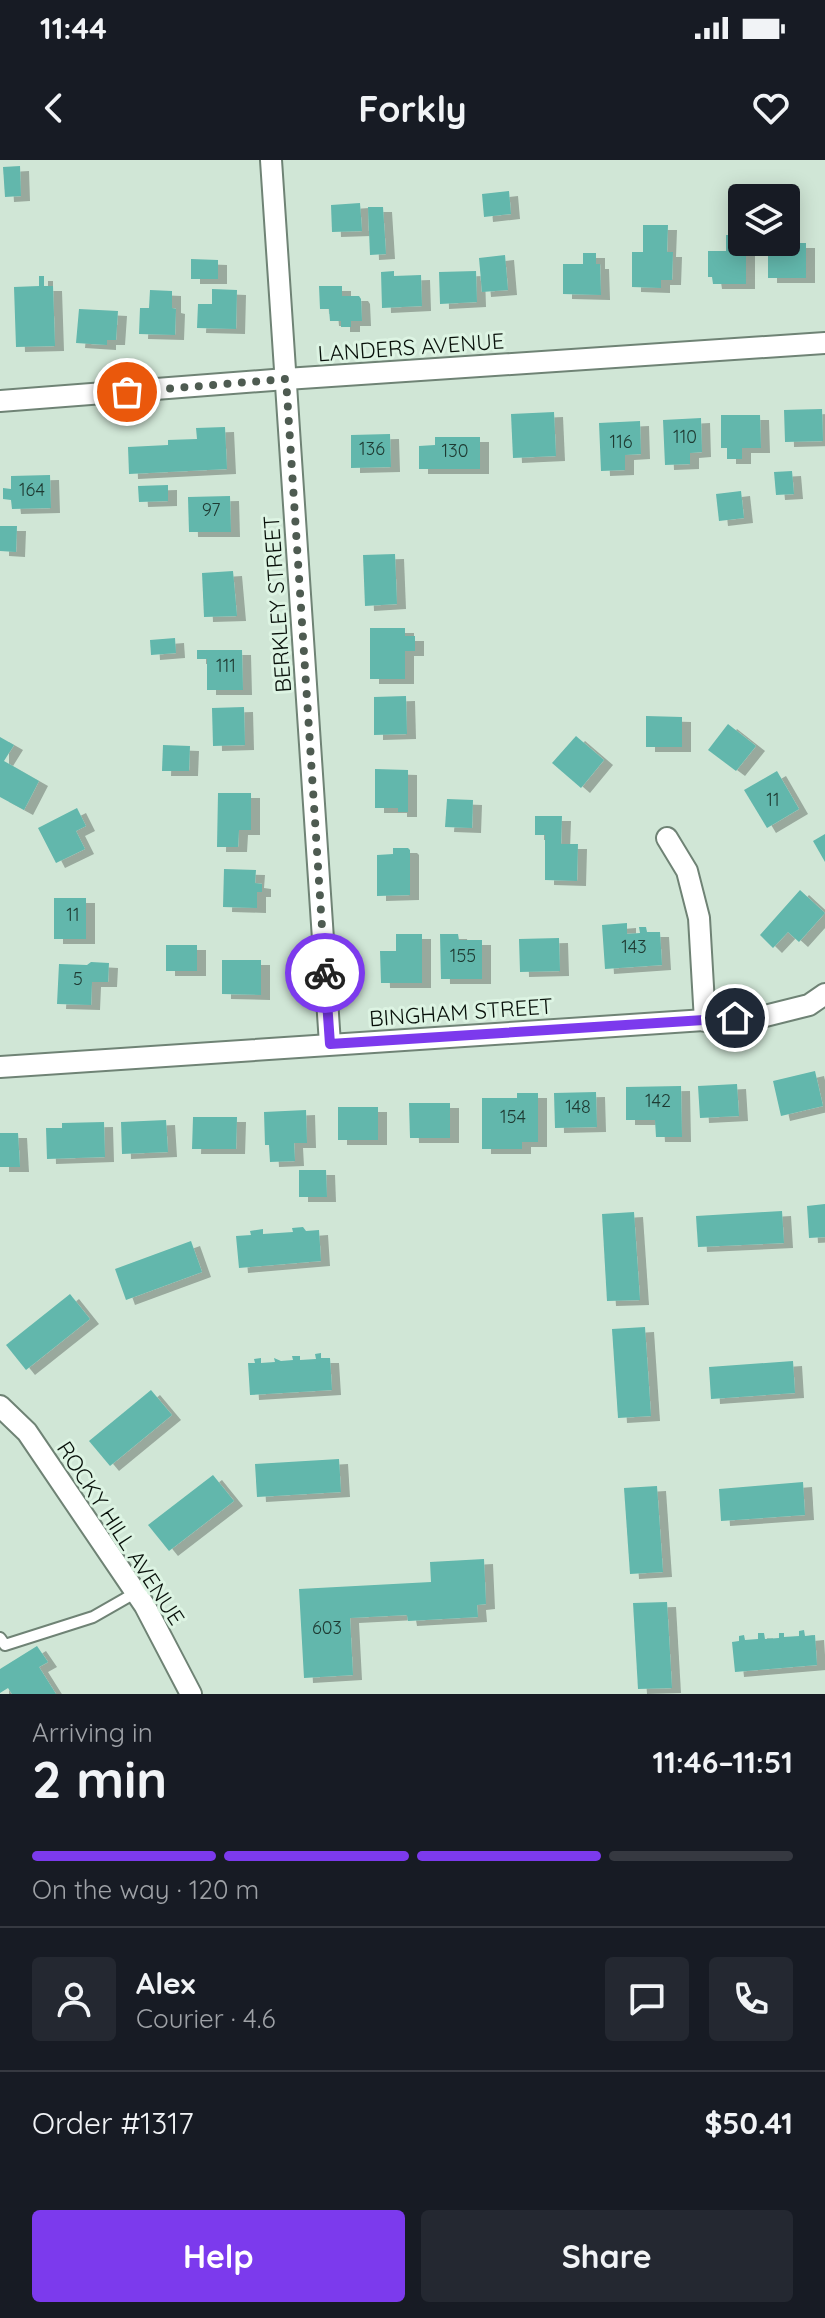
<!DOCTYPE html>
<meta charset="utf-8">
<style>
:root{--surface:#171b24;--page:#242831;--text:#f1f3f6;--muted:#9ea1a6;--line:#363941;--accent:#7c3aed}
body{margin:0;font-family:Quicksand,sans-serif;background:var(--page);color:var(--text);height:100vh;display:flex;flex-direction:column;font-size:30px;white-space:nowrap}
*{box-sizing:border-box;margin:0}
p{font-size:26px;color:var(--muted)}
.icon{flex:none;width:44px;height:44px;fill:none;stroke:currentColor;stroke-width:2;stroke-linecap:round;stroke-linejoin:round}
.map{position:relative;height:1534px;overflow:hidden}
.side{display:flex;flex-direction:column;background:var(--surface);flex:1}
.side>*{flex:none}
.tools{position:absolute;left:728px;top:24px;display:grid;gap:16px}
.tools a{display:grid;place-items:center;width:72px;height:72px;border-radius:8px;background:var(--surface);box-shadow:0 4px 20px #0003;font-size:40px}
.pin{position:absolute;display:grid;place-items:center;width:68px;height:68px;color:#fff;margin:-34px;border:4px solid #fff;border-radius:50%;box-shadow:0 2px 8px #0007}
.courier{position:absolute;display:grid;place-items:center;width:80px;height:80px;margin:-40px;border:6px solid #7c3aed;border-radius:50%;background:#fff;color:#222;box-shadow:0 2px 10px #0007}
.head em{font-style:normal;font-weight:800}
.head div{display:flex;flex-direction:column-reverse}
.head{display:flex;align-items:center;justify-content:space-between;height:136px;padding:0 32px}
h1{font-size:52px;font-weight:800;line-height:60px}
.bar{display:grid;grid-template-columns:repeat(4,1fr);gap:12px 8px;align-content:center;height:96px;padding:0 32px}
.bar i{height:10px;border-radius:6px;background:var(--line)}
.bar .active{background:var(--accent)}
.bar p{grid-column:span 4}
.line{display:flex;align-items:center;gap:20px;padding:0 32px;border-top:2px solid var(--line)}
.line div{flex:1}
.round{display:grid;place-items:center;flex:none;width:84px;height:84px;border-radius:8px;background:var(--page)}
.primary-button{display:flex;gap:16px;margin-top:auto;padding:16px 32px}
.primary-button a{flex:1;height:92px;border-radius:8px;background:var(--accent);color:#fff;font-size:32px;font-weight:800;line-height:92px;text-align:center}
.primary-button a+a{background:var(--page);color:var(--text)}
.status{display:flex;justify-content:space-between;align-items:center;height:56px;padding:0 40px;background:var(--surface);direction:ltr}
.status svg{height:22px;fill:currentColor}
header{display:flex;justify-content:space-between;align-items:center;height:104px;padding:0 32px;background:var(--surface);font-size:36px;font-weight:800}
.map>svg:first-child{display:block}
</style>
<div class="status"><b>11:44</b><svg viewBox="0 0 49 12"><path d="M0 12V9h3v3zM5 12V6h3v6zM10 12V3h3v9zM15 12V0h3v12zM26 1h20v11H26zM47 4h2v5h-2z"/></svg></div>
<header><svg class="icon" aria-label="back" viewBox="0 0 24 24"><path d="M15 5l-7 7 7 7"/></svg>Forkly<svg class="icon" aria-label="heart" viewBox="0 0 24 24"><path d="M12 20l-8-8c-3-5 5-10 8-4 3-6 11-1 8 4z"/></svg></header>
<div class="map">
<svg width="825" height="1534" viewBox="0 0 825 1534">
<defs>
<filter id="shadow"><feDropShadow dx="9" dy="5" stdDeviation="0" flood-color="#0004"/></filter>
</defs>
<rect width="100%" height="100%" fill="#d0e6d6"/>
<g fill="#62b7ac" filter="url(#shadow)">
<path d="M20 6 21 36 5 37 3 7Z"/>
<path d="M509 31 511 54 484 57 482 34Z"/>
<path d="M360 43 362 71 332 72 331 45Z"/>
<path d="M368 47H383L386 94 370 95Z"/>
<path d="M643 65H668L667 92H673L672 120H661V128L632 127V92H643Z"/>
<path d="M726 75H742L743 91H746V124H713L712 117H708V91H726Z"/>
<rect x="768" y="83" width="38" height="35"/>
<path d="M583 93H596V104H600L601 135 563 134V104H583Z"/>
<path d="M505 95 508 130 482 132 479 98Z"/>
<path d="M191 99 218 100V119H191Z"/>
<path d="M394 111V116L421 115 422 146 382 148 381 112Z"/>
<path d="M476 111 477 142 440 144 439 112Z"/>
<path d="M39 116H44V126H53L55 186 16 187 14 127 39 126Z"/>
<path d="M319 126H342V136H359L361 139 362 161H351V167H341V161H330L329 149H320Z"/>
<path d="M212 129 237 130 236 169 197 168 198 144H212Z"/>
<path d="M150 130 172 131V148L176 149 175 175 139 174 140 148H149Z"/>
<path d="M79 149 118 151 116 180H107V185L76 183Z"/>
<path d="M822 249 823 281 785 282 784 250Z"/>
<path d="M554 252 556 296 513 298 511 254Z"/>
<path d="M721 255H760L761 288H742V299H727V288H721Z"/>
<path d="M701 258 702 292 690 293V304L665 305 663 260Z"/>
<path d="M640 261 641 294 625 295V310L601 311 599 263Z"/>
<path d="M225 267 227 309 129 314 128 287 168 285V280L197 279 196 268Z"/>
<path d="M390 274 391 307 351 308V275Z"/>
<path d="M435 277H480V309H419V286L435 285Z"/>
<path d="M792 311 794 334 776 335 774 312Z"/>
<path d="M50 315 51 348 12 349 11 340 3 339V328L11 329V316Z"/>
<path d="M168 325V341L139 342 138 326Z"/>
<path d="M741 331 744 358 719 361 716 334Z"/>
<path d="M230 336 231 372H189L188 337Z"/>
<path d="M0 366H17L16 392 0 391Z"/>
<path d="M395 394 397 444 365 446 363 395Z"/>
<path d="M233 411 237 456 204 457 202 413Z"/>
<path d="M370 468H405V476H415V491H405V519H370Z"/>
<path d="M175 478 176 493 151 495 150 480Z"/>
<path d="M197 490H242L243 530H207V499H197Z"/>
<path d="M406 536 407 574 374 575V537Z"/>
<path d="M244 547 245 585 213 586 212 548Z"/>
<path d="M646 556 682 557V587H646Z"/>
<path d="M728 564 756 586 736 611 708 590Z"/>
<path d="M576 576 604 600 581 628 552 603Z"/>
<path d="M0 577 14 585 4 601 39 621 24 650 0 637Z"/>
<path d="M163 585 190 586 189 611H162Z"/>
<path d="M375 609 408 610V652H398V648H375Z"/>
<path d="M777 611 799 649 767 668 744 630Z"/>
<path d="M218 633H251V670H239L238 687H217Z"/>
<path d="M447 639 473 640 472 668 445 667Z"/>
<path d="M77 648 86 666 76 671 85 689 56 703 38 668Z"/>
<path d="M535 656H562L561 684H578L577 721 545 720V675H535Z"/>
<path d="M825 674V702L813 681Z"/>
<path d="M393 688H408L410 690V735L377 736V695L393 694Z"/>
<path d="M224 709 256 710 255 723 262 724V732H257V748L223 747Z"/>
<path d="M800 730 825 753 799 782 788 772 773 788 760 775Z"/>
<rect x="54" y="738" width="32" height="41"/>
<path d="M627 763V774L640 773 639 767H646L647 772H660L662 805 605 809 602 765Z"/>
<path d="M396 774H422V823H381L380 791H396Z"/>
<path d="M440 774H458L459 780H482V819H441Z"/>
<path d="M559 778 560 811 520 812 519 779Z"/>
<rect x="166" y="785" width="31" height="26"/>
<path d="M222 800H261V835L222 834Z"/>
<path d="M91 802 109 803 108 822H92L91 845 57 844 59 804 87 805Z"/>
<path d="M815 911 823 946 781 956 773 921Z"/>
<path d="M737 924 739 956 700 958 698 926Z"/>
<path d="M681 926 682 977H656L655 960H626V927Z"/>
<path d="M596 932 597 967 555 968 554 933Z"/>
<path d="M517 933H538V982H522V989H482V938H517Z"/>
<path d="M409 943H450V978H410Z"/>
<rect x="338" y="947" width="40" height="33"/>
<path d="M306 950 307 983H294L295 1001 270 1002 269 985H265L264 952Z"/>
<path d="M193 957H237L236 989H192Z"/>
<path d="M166 960 168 992 122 994 121 962Z"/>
<path d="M104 962 105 997 47 999 46 968H62V963Z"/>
<path d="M0 973H18L20 1007H0Z"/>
<path d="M299 1010H326L327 1037H299Z"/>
<path d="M825 1044V1077L809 1078 807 1046Z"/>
<path d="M782 1051 784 1083 698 1087 696 1056Z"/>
<path d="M634 1052 640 1140 607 1141 602 1054Z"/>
<path d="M303 1067 306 1071 319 1070 321 1101 239 1108 236 1076 251 1075 250 1071 263 1069V1074L293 1072 292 1068Z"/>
<path d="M191 1081 202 1112 126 1140 115 1109Z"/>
<path d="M70 1134 90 1159 26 1210 6 1185Z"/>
<path d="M645 1167 651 1256 618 1258 612 1169Z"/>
<path d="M321 1193V1198H330L332 1230 250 1235 248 1203H255L254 1199 261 1198V1203L275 1202 274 1198 281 1201 293 1200 292 1196H300V1200L316 1199 315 1194Z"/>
<path d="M793 1201 795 1233 711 1239 709 1207Z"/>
<path d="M151 1230 172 1255 110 1306 89 1281Z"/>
<path d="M339 1299 341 1332 257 1337 255 1304Z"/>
<path d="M213 1315 234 1341 169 1391 148 1365Z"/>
<path d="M803 1322 805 1355 721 1361 719 1329Z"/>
<path d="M657 1326 663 1412 630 1414 624 1328Z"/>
<path d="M484 1399 486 1444 477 1445 478 1457 408 1461 407 1455 350 1458 353 1515 304 1518 299 1429 431 1422 430 1402Z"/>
<path d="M667 1442 672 1528 638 1529 633 1443Z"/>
<path d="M804 1470 805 1476 815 1475 817 1505 735 1512 732 1482 739 1481V1476L744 1475 745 1480 758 1479V1473H764L765 1479 779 1478V1473H784V1477L799 1476V1471Z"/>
<path d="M37 1486 48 1502 39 1507 56 1534H12L8 1528 0 1533V1509Z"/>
</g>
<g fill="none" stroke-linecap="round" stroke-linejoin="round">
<g stroke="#6f8375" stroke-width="14">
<path id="lane" d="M0 1478 5 1485 93 1457 135 1433"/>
</g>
<g stroke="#6f8375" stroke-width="24">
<g id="street">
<path d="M271 0 330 884"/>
<path d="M0 241 286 219 825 183"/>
<path d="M667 678 687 711 699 758 705 861"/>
<path d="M0 907 765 856 809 845 825 834"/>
<path d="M0 1246 27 1272 145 1446 191 1534"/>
</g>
</g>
<use href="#lane" stroke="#fff" stroke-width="10"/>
<use href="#street" stroke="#fff" stroke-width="20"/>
</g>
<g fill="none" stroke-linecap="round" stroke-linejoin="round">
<path stroke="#4e5b51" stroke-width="8" stroke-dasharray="0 14.4" d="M127 232 286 219 325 813"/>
<path stroke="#7c3aed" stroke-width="10" d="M325 813 330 884 735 858"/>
</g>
<g text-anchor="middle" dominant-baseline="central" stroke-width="6" stroke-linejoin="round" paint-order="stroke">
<g font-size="18" fill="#1e3a32">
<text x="685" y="276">110</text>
<text x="621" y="281">116</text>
<text x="372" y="288">136</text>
<text x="455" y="290">130</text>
<text x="32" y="329">164</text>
<text x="211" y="349">97</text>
<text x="226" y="505">111</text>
<text x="773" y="639">11</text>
<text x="73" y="754">11</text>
<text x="634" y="786">143</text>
<text x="463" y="795">155</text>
<text x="78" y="818">5</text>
<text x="658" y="940">142</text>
<text x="578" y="946">148</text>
<text x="513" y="956">154</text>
<text x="327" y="1467">603</text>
</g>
<g font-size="22" fill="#08100a" stroke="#ddf4e3">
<text transform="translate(411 187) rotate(-4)">LANDERS AVENUE</text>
<text transform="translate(277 444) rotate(-94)">BERKLEY STREET</text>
<text transform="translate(461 852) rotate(-4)">BINGHAM STREET</text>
<text transform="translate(121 1373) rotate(57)">ROCKY HILL AVENUE</text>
</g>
</g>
</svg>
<div class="tools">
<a><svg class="icon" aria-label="layers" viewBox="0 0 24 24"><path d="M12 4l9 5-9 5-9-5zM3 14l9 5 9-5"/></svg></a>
</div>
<div class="pin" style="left:127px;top:232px;background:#ea580c"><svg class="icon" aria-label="bag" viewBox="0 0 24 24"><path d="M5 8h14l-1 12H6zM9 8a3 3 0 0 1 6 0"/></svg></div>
<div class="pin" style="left:735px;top:858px;background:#1f2937"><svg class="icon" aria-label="home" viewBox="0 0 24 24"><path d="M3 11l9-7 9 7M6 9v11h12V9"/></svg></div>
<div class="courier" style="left:325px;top:813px"><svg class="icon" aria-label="bike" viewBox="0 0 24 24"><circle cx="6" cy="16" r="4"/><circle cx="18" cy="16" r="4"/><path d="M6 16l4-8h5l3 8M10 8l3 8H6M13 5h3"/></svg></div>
</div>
<section class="side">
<div class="head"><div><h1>2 min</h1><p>Arriving in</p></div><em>11:46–11:51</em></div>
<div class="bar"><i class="active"></i><i class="active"></i><i class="active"></i><i></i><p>On the way · 120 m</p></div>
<div class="line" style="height:144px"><a class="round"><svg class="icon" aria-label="person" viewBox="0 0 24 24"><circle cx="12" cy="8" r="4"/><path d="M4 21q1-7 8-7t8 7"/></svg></a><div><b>Alex</b><p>Courier · 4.6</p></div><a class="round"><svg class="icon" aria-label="chat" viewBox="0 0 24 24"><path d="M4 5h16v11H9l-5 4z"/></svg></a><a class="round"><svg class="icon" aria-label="phone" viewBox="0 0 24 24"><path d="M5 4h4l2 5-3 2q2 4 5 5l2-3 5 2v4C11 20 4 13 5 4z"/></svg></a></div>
<div class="line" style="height:104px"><div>Order #1317</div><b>$50.41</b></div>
<div class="primary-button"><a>Help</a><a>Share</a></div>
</section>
